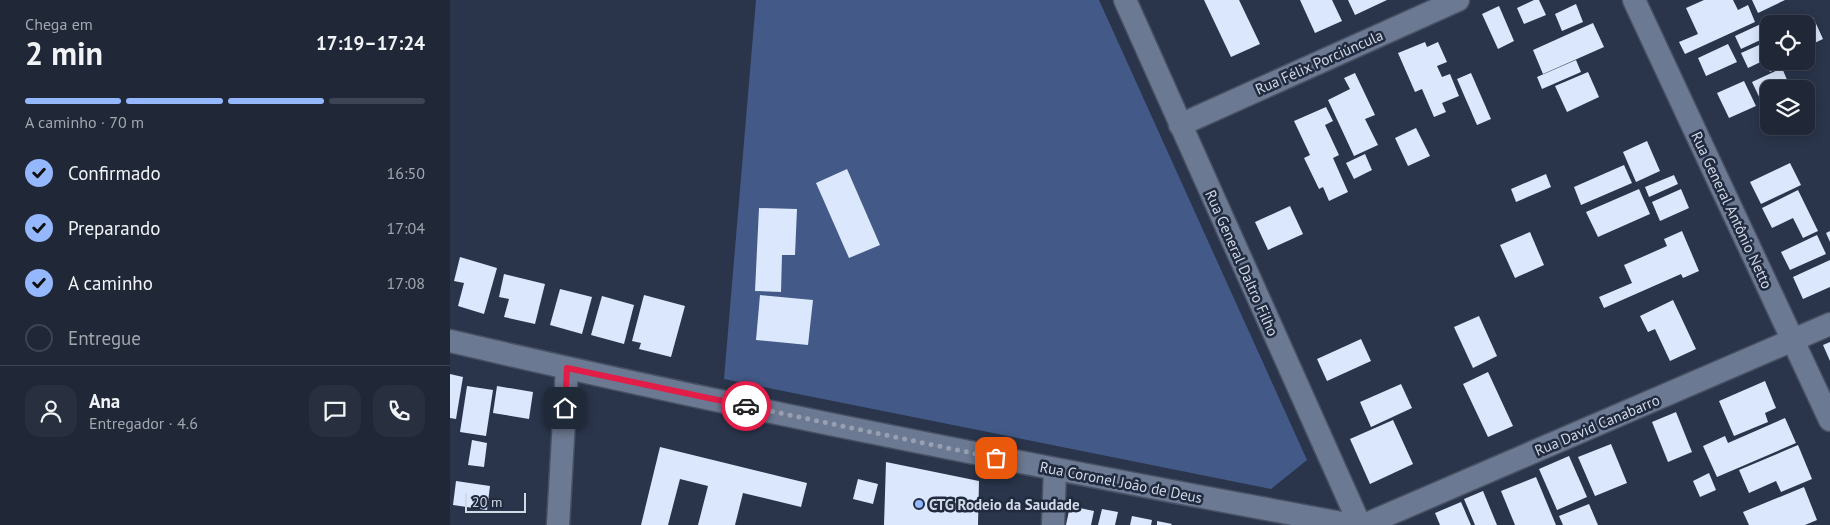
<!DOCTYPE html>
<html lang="pt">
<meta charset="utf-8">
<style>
:root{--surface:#202838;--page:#283040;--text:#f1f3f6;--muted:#a2a6ae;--line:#3d4453;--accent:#94b7fd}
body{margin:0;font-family:"PT Sans",sans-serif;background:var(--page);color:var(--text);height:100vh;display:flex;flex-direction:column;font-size:19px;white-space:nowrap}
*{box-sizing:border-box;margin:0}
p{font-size:16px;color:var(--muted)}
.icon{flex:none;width:28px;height:28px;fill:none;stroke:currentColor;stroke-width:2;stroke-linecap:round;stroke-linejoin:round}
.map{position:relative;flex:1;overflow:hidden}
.panel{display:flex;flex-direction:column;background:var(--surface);width:450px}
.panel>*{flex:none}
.tools{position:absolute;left:1310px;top:15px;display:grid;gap:10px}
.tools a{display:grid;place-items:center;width:55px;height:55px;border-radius:10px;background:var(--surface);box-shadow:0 2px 12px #0003,0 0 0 1px var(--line);font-size:25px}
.scale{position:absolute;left:15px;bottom:12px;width:61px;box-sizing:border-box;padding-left:5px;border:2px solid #d1d8e6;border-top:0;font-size:14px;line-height:18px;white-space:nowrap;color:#d1d8e6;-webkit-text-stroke:4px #212b40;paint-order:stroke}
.pin{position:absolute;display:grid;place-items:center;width:42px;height:42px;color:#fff;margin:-21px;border-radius:10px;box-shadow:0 2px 8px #0006}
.courier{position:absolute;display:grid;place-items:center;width:50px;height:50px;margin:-25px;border:4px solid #e11d48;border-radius:50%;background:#fff;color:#222;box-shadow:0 1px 6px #0007}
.overview em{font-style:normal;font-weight:700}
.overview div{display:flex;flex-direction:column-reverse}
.overview{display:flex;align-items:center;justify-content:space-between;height:85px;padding:0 25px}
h1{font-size:32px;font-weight:700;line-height:38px}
.bar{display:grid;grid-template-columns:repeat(4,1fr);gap:8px 5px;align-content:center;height:60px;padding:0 25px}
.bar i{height:6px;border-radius:4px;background:var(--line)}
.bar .current{background:var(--accent)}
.bar p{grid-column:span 4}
.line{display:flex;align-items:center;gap:12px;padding:0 25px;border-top:1px solid var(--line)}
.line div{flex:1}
.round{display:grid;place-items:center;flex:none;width:52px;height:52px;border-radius:15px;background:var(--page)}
ol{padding:0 25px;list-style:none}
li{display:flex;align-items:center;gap:15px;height:55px}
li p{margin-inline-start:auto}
li .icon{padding:5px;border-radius:50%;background:var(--accent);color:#111;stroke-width:4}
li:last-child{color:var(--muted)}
li i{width:28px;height:28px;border:2px solid var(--line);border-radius:50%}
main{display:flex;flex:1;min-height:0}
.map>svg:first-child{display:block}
</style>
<main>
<section class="panel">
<div class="overview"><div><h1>2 min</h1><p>Chega em</p></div><em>17:19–17:24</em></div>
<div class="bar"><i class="current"></i><i class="current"></i><i class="current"></i><i></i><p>A caminho · 70 m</p></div>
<ol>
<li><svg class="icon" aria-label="check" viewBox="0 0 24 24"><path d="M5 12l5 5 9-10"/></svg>Confirmado<p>16:50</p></li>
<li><svg class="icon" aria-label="check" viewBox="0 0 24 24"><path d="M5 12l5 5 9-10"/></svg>Preparando<p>17:04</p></li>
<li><svg class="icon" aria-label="check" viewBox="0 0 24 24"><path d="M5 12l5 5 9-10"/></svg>A caminho<p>17:08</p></li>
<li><i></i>Entregue</li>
</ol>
<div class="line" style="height:90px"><a class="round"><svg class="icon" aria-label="person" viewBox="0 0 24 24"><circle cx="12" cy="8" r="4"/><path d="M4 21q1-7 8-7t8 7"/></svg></a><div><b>Ana</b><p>Entregador · 4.6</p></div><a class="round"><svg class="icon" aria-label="chat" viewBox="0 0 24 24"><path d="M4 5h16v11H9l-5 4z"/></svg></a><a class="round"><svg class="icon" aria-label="phone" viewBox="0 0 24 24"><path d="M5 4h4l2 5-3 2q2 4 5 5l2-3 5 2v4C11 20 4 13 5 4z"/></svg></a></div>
</section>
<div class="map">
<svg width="1380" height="525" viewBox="0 0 1380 525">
<rect width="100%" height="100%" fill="#2a354b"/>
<path fill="#435987" d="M306 0H649L857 460 821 489 274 379Z"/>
<g fill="#dbe7fd">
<path d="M754 0H789L810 44 781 57Z"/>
<path d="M850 0H882L892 21 865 33Z"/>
<path d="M898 0H937L905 15Z"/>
<path d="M1084 0H1089L1096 15 1074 24 1067 8Z"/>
<path d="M1254 0H1283L1288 10 1298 5 1305 22 1235 54 1229 42 1248 34 1236 8Z"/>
<path d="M1302 0H1335L1308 13Z"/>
<path d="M1126 4 1133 22 1112 31 1105 14Z"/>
<path d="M1049 6 1064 41 1048 49 1032 14Z"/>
<path d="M1363 17 1373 39 1356 47V24H1349Z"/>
<path d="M1143 23 1154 47 1093 74 1083 50Z"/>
<path d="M1313 23 1319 36 1291 49 1285 36Z"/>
<path d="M1318 41 1319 58 1298 68 1291 53Z"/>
<path d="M975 42 977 47 988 42 997 62 987 66 992 77 1000 74 1009 96 992 103 996 112 984 117 972 89 965 92 948 53Z"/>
<path d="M1278 44 1287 62 1256 76 1248 58Z"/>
<path d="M1126 60 1131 72 1092 89 1087 77Z"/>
<path d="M1321 61H1329L1331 66 1320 72 1316 64Z"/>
<path d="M1332 68 1341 89H1319V103L1313 105 1302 82Z"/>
<path d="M1138 72 1149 97 1117 112 1105 86Z"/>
<path d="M905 73 925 115 915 119 928 145 904 156 878 100 900 89 894 78Z"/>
<path d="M1021 73 1041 119 1027 125 1007 79Z"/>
<path d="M1294 81 1306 106 1279 118 1267 93Z"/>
<path d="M876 107 883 121 875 125 889 155 883 158 898 192 879 201 873 187 869 189 854 158 860 155 844 121Z"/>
<path d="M966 128 980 156 958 166 945 138Z"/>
<path d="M1197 141 1210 171 1186 182 1173 152Z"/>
<path d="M915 154 922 170 904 179 896 163Z"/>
<path d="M1340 163 1351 185 1311 204 1300 182Z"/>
<path d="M1174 165 1182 183 1131 205 1124 187Z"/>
<path d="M397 169 430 245 399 258 366 183Z"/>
<path d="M1096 174 1101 187 1066 202 1061 189Z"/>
<path d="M1224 175 1228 184 1199 197 1195 187Z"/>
<path d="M1189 189 1200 214 1148 237 1136 212Z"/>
<path d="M1231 189 1239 208 1210 221 1202 202Z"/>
<path d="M1348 190 1368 231 1353 238 1343 218 1322 228 1312 208Z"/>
<path d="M840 206 853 234 818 250 805 222Z"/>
<path d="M309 208 347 209 345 255H332L331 292 305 291Z"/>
<path d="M1232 231 1249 271 1233 278 1231 274 1154 308 1149 297 1182 283 1174 265 1217 246 1214 239Z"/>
<path d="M1380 231V242L1376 233Z"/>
<path d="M1080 232 1094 265 1065 278 1050 245Z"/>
<path d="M1367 235 1376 254 1340 270 1331 252Z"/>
<path d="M10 257 47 268 34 314 8 306 14 283 4 281Z"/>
<path d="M1380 260V287L1353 299 1343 277Z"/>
<path d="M54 274 95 284 85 324 54 317 59 299 49 297Z"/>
<path d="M110 289 142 297 132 334 100 325Z"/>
<path d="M194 295 235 306 221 357 189 349 191 343 182 341Z"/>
<path d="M310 295 363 300 358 345 306 340Z"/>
<path d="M152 296 184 305 174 344 141 335Z"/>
<path d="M1223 300 1246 349 1220 361 1205 329 1198 332 1190 316Z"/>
<path d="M1029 316 1047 356 1023 368 1004 327Z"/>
<path d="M911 339 921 361 877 381 867 359Z"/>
<path d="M1380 342V361L1373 345Z"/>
<path d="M1038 372 1063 426 1038 437 1013 384Z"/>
<path d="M0 374 13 377 6 419 0 418Z"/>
<path d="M1315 381 1326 408 1315 413 1318 422 1284 436 1269 401Z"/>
<path d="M951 384 962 408 921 427 910 402Z"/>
<path d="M17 386 43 390 36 436 10 432Z"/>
<path d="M47 386 83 392 79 419 43 413Z"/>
<path d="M1226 412 1242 452 1218 462 1202 422Z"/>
<path d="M1335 418 1346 443 1267 477 1253 446 1275 436 1278 443Z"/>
<path d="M943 420 963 464 920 484 900 439Z"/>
<path d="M22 440 37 443 34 467 18 465Z"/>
<path d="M1161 444 1177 483 1145 496 1128 457Z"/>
<path d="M1348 445 1362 479 1331 492 1326 481 1299 493 1289 470Z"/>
<path d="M210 447 357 483 351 507 293 493 285 525H248L258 486 230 479 218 525H191Z"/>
<path d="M1119 456 1137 497 1107 510 1089 469Z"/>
<path d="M436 462 529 481 528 525H434Z"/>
<path d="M1259 473 1266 490 1250 497 1243 481Z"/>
<path d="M1086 477 1106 525H1065L1051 491Z"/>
<path d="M408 479 428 484 423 504 403 499Z"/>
<path d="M6 481 40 486 37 510 3 505Z"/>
<path d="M1354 487 1367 520 1355 525H1299L1293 512Z"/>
<path d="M1033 491 1047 525H1025L1014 499Z"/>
<path d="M1011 502 1021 525H990L985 513Z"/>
<path d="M1139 504 1148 525H1113L1109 516Z"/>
<path d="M620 506 644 511 641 525H616Z"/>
<path d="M652 509 668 512 665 525H648Z"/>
<path d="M682 516 702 520 701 525H680Z"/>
<path d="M707 521 722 524 721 525H707Z"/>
</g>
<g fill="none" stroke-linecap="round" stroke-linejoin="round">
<g stroke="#485163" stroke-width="25">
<g id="minor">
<path d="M675 0 910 525"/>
<path d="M1184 0 1380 420"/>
<path d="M730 125 1008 0"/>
<path d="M0 341C299 411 601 469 902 525"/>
<path d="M108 525 117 368"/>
<path d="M603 525 605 470"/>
<path d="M914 525 1380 324"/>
</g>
</g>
<use href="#minor" stroke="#6c7992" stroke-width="22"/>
</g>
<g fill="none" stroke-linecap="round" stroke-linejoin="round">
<path stroke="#979fb0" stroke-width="5" stroke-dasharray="0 9" d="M296 406 546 458"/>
<path stroke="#e11d48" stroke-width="6" d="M115 408 117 368 296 406"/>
</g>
<circle fill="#94b7fd" stroke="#212b40" stroke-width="2" cx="469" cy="504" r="5"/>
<g text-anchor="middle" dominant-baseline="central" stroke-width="5" stroke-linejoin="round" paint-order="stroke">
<g font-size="15" fill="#d1d8e6" stroke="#212b40">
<text transform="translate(869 62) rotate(-24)">Rua Félix Porciúncula</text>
<text transform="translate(1282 210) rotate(65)">Rua General Antônio Netto</text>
<text transform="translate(792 263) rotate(66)">Rua General Daltro Filho</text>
<text transform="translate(1147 425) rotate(-23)">Rua David Canabarro</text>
<text transform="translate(671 482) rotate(11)">Rua Coronel João de Deus</text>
</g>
<g font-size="15" font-weight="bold" fill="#d1d8e6" stroke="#212b40" text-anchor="start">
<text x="479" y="504">CTG Rodeio da Saudade</text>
</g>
</g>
</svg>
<div class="tools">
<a><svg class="icon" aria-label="locate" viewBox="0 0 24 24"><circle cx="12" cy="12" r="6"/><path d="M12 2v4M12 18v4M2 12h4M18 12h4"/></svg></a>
<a><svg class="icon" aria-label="layers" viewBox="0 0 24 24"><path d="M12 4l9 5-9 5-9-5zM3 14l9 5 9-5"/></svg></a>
</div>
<div class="scale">20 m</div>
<div class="pin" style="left:546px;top:458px;background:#ea580c"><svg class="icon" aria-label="bag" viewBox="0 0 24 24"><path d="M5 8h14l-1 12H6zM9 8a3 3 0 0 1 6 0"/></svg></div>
<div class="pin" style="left:115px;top:408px;background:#1f2937"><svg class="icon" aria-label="home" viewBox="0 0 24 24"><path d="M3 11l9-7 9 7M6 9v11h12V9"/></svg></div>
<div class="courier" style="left:296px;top:406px"><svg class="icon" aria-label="car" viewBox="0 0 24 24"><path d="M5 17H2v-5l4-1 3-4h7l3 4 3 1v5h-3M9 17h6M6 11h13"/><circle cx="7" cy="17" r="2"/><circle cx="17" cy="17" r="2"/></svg></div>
</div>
</main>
